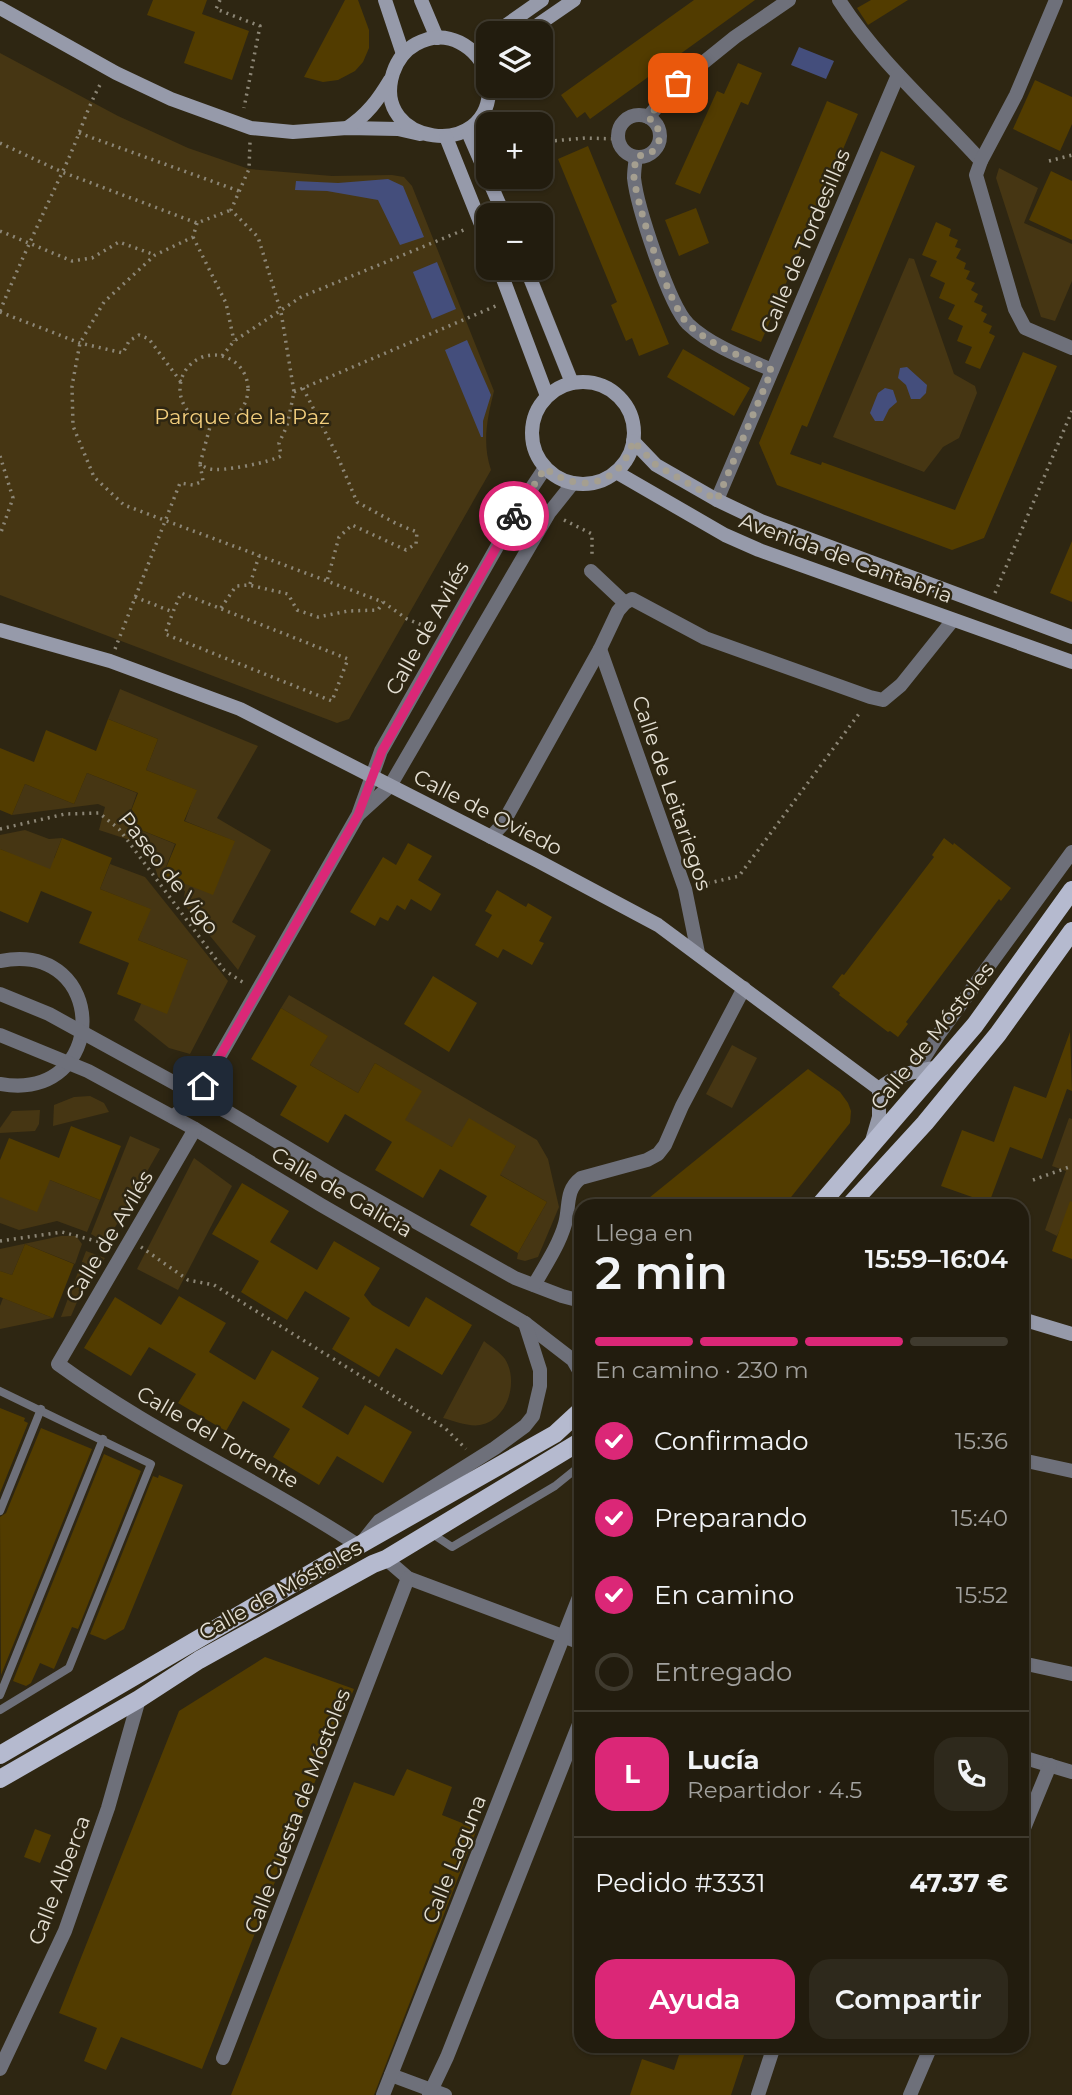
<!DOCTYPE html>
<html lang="es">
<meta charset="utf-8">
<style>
:root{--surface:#221c0e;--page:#2e291c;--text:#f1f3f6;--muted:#a2a19e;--line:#3f3a2e;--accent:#db2777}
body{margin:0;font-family:Montserrat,sans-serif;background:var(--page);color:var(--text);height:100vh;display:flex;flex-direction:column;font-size:26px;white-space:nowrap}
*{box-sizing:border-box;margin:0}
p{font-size:23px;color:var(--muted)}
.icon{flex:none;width:38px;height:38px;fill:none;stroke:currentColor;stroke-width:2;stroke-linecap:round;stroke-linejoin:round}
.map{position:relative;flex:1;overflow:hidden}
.sheet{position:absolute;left:574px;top:1199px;width:455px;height:854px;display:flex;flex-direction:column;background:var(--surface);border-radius:21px;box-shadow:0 2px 5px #0004,0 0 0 2px var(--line)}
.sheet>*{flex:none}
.controls{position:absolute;left:476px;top:21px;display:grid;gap:14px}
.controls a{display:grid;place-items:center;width:77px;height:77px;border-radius:14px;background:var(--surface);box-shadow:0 2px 5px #0004,0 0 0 2px var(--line);font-size:35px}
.pin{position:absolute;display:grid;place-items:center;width:60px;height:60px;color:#fff;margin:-30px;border-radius:14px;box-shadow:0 4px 10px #0006}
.courier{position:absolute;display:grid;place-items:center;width:70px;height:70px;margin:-35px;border:5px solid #db2777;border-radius:50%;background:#fff;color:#222;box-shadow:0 2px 9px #0007}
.summary em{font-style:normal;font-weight:600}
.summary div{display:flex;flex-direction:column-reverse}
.summary{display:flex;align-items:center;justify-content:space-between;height:119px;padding:0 21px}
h1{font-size:46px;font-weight:600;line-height:52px}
.bar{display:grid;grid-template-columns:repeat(4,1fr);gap:10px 7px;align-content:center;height:84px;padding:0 21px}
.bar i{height:9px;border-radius:5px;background:var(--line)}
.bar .current{background:var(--accent)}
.bar p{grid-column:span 4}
.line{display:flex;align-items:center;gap:18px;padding:0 21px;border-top:2px solid var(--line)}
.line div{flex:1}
.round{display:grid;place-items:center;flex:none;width:74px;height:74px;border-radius:21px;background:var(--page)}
ol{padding:0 21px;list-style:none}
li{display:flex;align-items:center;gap:21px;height:77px}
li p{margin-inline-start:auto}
li .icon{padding:7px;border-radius:50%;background:var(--accent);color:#fff;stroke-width:4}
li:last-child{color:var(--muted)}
li i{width:38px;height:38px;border:4px solid var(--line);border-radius:50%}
.button{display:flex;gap:14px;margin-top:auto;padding:14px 21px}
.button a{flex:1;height:80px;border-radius:21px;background:var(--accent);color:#fff;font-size:28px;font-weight:600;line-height:80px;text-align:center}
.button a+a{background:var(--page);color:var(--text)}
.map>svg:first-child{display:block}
</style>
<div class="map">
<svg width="1072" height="2095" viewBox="0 0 1072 2095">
<rect width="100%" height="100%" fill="#2e2612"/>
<g fill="#463613">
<path d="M0 53 118 116 188 148 249 169 332 176 392 175 404 177 412 186 494 391C487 419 482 443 491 470L349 719 337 723 0 595Z"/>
<path d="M999 168 1038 188 1024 223 1072 244V281L1055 321 1041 317 996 178Z"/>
<path d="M909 258 914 259 954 374 975 386 977 393 959 438 943 447 924 472 833 437Z"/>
<path d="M120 689 258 746 217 818 271 850 232 922 256 936 238 970 183 903 185 891 158 877 148 846 99 830 105 807 98 804 12 815 25 784 74 804 87 773 137 793 126 824 175 844 163 875 234 841 185 821 196 790 146 770 158 739 108 719Z"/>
<path d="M25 830 49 839 62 838 54 858 58 875 0 849V835Z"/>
<path d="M110 864 145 877 228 981 190 1054 169 1048 134 1020 141 1004 188 960 138 940 150 909 100 889Z"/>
<path d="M289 995 537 1140 548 1159 559 1207 538 1257 525 1261 517 1259 518 1253 547 1202 499 1174 516 1146 452 1147 403 1122 421 1091 375 1063 358 1093 310 1065 327 1036 281 1008Z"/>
<path d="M732 1045 757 1058 732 1108 706 1094Z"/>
<path d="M90 1096 104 1103 109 1112 53 1126 54 1105 74 1097Z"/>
<path d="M40 1110 39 1124 35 1131 0 1133V1128L12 1111Z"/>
<path d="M1069 1118 1072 1119V1205L1057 1236 1045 1230 1066 1171 1052 1166Z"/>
<path d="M130 1136 160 1149 106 1243 91 1234Z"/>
<path d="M194 1158 232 1186 178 1290 137 1269Z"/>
<path d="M50 1180 100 1200 87 1232 57 1221 19 1230 0 1223V1197Z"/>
<path d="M61 1236H76L82 1244 75 1264 25 1244 12 1275 0 1271V1249Z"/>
<path d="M86 1251 105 1258 80 1295 71 1316 61 1317Z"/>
<path d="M3 1298 53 1318 0 1329V1306Z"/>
<path d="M484 1341C490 1346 500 1352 505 1359 519 1381 508 1420 480 1425 469 1427 454 1421 443 1418Z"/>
</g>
<g fill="#444e7c">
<path d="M799 47 834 61 826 79 791 65Z"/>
<path d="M388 179 403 186 424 237 400 245 378 200 327 191 295 190 296 181 338 183Z"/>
<path d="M437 262 456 309 432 319 413 272Z"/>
<path d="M467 340 491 395 483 421V437H481L445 350Z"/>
<path d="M907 367 927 385 926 393 920 399H911L906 385 898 378 900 368Z"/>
<path d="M885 388 893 390 897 402 889 409 883 421H875L870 413 878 393Z"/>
</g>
<g fill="#523c00">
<path d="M153 0H207L202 14 249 31 232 80 184 63 195 32 147 15Z"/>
<path d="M345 0H358L369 30V48L363 62 355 71 338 80 323 82 304 77Z"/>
<path d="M694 0H755L590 119 585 112 577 118 561 95Z"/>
<path d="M871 0H908L868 25 857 8Z"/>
<path d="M738 63 762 73 748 105 741 102 700 194 675 184 717 91 724 94Z"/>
<path d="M1035 80 1072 97V124L1060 151 1013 129Z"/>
<path d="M827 101 858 114 761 342 731 330Z"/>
<path d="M588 146 669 344 639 356 632 338 626 341 611 305 617 302 558 159Z"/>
<path d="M881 151 915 166 807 427 802 425 790 454 821 465 822 462 955 510 1023 352 1057 366 984 538 952 550 777 485 759 443Z"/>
<path d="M1051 171 1072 181V240L1029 220Z"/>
<path d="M696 208 709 243 679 256 665 220Z"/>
<path d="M936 222 951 229 949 236 958 240 955 247 961 249 956 258 966 263 964 269 970 271 966 279 975 283 971 290 978 294 974 302 983 306 981 311 987 314 983 322 992 326 989 333 995 336 980 369 965 363 972 347 957 341 963 326 948 319 955 305 939 298 945 283 930 276 937 261 922 255Z"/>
<path d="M683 349 750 388 734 416 667 377Z"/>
<path d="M1072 541V602L1050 593Z"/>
<path d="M108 719 158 739 146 770 197 790 184 821 235 841 213 895 163 875 176 844 126 824 138 793 87 773 74 804 25 784 12 815 0 810V748L34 762 46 730 96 751Z"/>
<path d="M62 838 112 858 100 889 151 909 138 940 188 960 167 1014 117 994 129 963 79 943 92 912 41 891 28 923 0 911V849L50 869Z"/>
<path d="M944 838 953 845 954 843 1011 888 1001 901 999 899 906 1022 908 1024 898 1037 890 1031 888 1032 839 995 840 993 832 987 842 974 844 975 934 857 932 855Z"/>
<path d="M408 843 432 856 418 880 441 894 431 911 411 899 405 910 397 905 388 921 380 917 375 926 350 912 383 857 396 865Z"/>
<path d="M497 890 526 907 528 903 552 917 539 941 544 943 532 965 503 949 498 958 475 945 492 915 485 911Z"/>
<path d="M433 976 477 1003 449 1052 404 1024Z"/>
<path d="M281 1008 328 1036 310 1065 358 1093 375 1063 422 1091 405 1120 452 1147 469 1118 516 1146 500 1175 547 1202 518 1253 470 1225 487 1196 440 1169 423 1198 375 1170 392 1142 345 1114 328 1143 280 1115 297 1086 251 1059Z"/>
<path d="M1070 1032 1072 1091 1067 1089 1042 1159 1010 1147 989 1203 941 1186 962 1130 994 1142 1014 1086 1046 1098Z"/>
<path d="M808 1069 840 1092 848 1103 851 1111 850 1123 784 1206H639Z"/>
<path d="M71 1126 121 1146 100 1200 50 1180 37 1212 0 1197V1160L9 1138 59 1158Z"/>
<path d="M242 1183 289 1211 270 1242 317 1270 334 1241 380 1268 364 1295 372 1305 409 1327 426 1297 472 1325 442 1375 396 1348 379 1377 332 1349 350 1318 305 1291 287 1320 241 1292 259 1261 212 1234Z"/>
<path d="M1070 1201 1072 1202V1259L1052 1251Z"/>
<path d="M25 1244 74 1264 53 1318 0 1297V1271L12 1275Z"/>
<path d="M179 1296 226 1323 209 1352 255 1380 272 1350 319 1378 302 1407 348 1435 365 1405 412 1432 383 1483 337 1456 319 1485 273 1457 290 1429 243 1401 226 1431 178 1403 196 1374 149 1347 131 1376 84 1348 115 1297 161 1325Z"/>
<path d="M0 1408 25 1418 24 1421 28 1423 0 1493Z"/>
<path d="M41 1428 92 1449 1 1675 0 1517 6 1513Z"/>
<path d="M104 1454 141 1471 78 1629 72 1627 54 1669 40 1663 31 1683 26 1686 13 1681Z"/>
<path d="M159 1475 183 1485 124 1629 105 1640 90 1634 153 1476 158 1478Z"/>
<path d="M265 1657 354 1689 301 1815 202 2069 121 2037 106 2070 84 2061 97 2028 59 2013 179 1711Z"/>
<path d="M407 1769 452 1787 442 1815 477 1829 374 2095H231L354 1782 394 1796Z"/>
<path d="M35 1829 51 1835 40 1863 24 1857Z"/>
<path d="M682 2046H747L731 2095H630L642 2059 674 2070Z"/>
</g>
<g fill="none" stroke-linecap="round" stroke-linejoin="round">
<g stroke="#8c8676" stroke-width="3.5" stroke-dasharray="2 5" stroke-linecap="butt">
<path d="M220 0 216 9 260 26 244 108"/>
<path d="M79 133 239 191"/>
<path d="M541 142 585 138 618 139"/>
<path d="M0 143 62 172 197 223 231 210"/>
<path d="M1049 161 1072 155"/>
<path d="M197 223 193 237 155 255 104 302 80 343 72 386 73 426 94 477 124 505 383 602 407 619 432 629"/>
<path d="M0 231 72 261 92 258 119 242 155 255"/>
<path d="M193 237 226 303 234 341"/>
<path d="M0 311C21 260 44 212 67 162 79 136 87 108 101 83"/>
<path d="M0 312 80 343 123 353 129 341 139 335 149 339 181 382"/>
<circle cx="214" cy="389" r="34"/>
<path d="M222 356 234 341 301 297 466 229"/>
<path d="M303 388 337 455 357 502 397 524 417 532 416 544 406 550 352 525 339 537 327 581"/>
<path d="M294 392 498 305"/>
<path d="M0 456 13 498 0 535"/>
<path d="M200 464 211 423"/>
<path d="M564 520 592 534V558"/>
<path d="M250 584 259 556"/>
<path d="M995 593 1072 411"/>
<path d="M135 597 173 612 181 593 348 659 332 701 165 634 173 612"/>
<path d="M221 608 236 586 249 585 288 594 297 610 318 617 348 611 378 610 383 602"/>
<path d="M115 649 180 483 193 485 203 481 200 464C203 466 206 468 210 469 222 472 271 462 281 456L279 443 287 426 294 392 281 312 258 237 231 210 249 169 250 142"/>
<path d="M0 829 65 814 99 813 119 829 224 970 244 983"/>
<path d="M701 885 739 876 861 711"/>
<path d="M1033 1180 1072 1166"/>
<path d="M0 1241 62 1232 111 1245"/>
<path d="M141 1247 188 1280 214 1285 445 1428 466 1449"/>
</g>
<g stroke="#6e707a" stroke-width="8">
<path d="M0 1391 151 1464 69 1668 0 1710"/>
<path d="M0 1511 41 1409"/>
<path d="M431 1533 452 1547 555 1486 581 1465"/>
<path d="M0 1695 103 1439"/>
</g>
<g stroke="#6e707a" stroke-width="14">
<path d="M839 0C878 61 933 108 981 161"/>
<path d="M1056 0 1016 95 981 161 976 175 1015 309 1025 328 1072 348"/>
<circle cx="639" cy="136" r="21"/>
<path d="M648 117 678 83 735 37 789 0"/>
<path d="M636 157C635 164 634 171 634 178 637 206 669 305 688 324 710 345 744 358 772 370"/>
<path d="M717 500 898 75"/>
<path d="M591 571 625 603"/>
<path d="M600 649 685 889 698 953"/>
<path d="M359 814 390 786 549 513 573 483"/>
<path d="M491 837 502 825 600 649 618 611 625 603 632 599 705 638 870 697 883 700 901 685 953 620"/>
<path d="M0 961C110 940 110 1103 0 1084"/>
<path d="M0 994 49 1014 231 1114 336 1177 515 1278 562 1296 581 1301"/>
<path d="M0 1035 88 1071 195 1129 321 1205 525 1323 573 1360 581 1374"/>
<path d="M915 1072 939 1034 1072 852"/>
<path d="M173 1117 197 1096 358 815 381 751 523 501 545 468"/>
<path d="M195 1129 58 1364C153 1433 261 1481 359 1546L379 1521 495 1448 525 1426 533 1416 540 1386V1370L525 1323"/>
<path d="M534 1285C545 1266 559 1245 565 1224 570 1206 565 1190 581 1178L647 1160 658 1154 665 1145 682 1106 744 988"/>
<path d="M1022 1460 1072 1471"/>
<path d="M386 1559 408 1578 581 1643"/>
<path d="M1022 1663 1072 1674"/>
<path d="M1022 1757 1072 1772"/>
<path d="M1022 1833 1050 1765"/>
<path d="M223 2058 408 1578"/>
<path d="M0 2069 65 1931 108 1808 139 1699"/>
<path d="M391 2075 445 2095"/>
<path d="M383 2095 581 1592"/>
<path d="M429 2095 447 2057 581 1719"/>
<path d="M758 2095 774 2046"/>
<path d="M910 2095 931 2046"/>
</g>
<g stroke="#969aaa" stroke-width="14">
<path d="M385 0 403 54"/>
<path d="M421 0 437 38"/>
<path d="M0 8 116 73 171 99 251 128 293 132 347 128 398 129 420 134"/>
<path d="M495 33 542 0"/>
<path d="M526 33 574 0"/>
<path d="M488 76C477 46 447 27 416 44 405 50 397 61 393 73 370 146 492 162 489 86"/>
<path d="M347 128C367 115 378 100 390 80"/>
<path d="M467 130 504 215"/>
<path d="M446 137 488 242"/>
<path d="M499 268 547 396"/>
<path d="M526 268 572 383"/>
<circle cx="583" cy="433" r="51"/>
<path d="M633 441 656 465 717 500 761 521 1072 637"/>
<path d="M616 472 725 535 759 550 1072 662"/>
<path d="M0 630 110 661 240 709 538 861 658 925 879 1089"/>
<path d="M872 1141 879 1117V1089C895 1074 917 1071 939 1067"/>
<path d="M1022 1319 1072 1334"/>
</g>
<g stroke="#b5bacf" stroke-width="18">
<path d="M819 1206 975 1025 1072 890"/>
<path d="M849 1206 925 1123 998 1034 1072 931"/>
<path d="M0 1755 342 1555 555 1434 581 1410"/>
<path d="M0 1779 139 1699 199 1660 373 1564 386 1559 581 1441"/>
</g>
</g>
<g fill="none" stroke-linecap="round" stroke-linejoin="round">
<path stroke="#a59f90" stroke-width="7" stroke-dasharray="0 12.6" d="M514 516 545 468C580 495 621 485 633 441L656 465 717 500 772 370C744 358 710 345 688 324 669 306 637 205 634 178 634 171 635 164 636 157L652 152 660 139 657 125 648 117 678 83"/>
<path stroke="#db2777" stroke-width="9" d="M203 1086 358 815 382 751 514 516"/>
</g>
<g text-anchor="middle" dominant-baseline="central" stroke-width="5" stroke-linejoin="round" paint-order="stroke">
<g font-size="21" fill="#e5e0d4" stroke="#2e2612">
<text transform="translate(805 241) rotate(-67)">Calle de Tordesillas</text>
<text transform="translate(846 558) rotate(20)">Avenida de Cantabria</text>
<text transform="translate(427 628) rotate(-61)">Calle de Avilés</text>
<text transform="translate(672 793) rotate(71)">Calle de Leitariegos</text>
<text transform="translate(488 812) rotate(27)">Calle de Oviedo</text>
<text transform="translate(169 873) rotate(52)">Paseo de Vigo</text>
<text transform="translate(932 1036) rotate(-51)">Calle de Móstoles</text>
<text transform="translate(342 1192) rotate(30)">Calle de Galicia</text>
<text transform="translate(109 1236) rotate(-59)">Calle de Avilés</text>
<text transform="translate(218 1437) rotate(30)">Calle del Torrente</text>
<text transform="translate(280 1590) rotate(-29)">Calle de Móstoles</text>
<text transform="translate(297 1811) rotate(-69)">Calle Cuesta de Móstoles</text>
<text transform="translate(454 1859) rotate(-68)">Calle Laguna</text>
<text transform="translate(59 1880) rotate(-69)">Calle Alberca</text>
</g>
<g font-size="21" fill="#f2ce7d" stroke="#2e2612">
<text x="242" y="416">Parque de la Paz</text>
</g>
</g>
</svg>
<div class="controls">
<a><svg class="icon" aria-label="layers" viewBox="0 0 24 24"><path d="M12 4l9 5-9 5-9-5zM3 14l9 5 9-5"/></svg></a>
<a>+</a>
<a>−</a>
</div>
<div class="pin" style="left:678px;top:83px;background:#ea580c"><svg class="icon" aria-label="bag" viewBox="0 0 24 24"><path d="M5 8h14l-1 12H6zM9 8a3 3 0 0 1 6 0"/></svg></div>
<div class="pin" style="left:203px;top:1086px;background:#1f2937"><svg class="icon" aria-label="home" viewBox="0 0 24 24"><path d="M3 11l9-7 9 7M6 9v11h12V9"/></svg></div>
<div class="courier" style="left:514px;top:516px"><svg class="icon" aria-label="bike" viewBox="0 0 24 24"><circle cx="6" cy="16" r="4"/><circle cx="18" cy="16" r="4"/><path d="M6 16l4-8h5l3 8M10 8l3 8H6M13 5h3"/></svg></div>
<section class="sheet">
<div class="summary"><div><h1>2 min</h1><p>Llega en</p></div><em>15:59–16:04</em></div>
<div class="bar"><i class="current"></i><i class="current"></i><i class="current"></i><i></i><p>En camino · 230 m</p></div>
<ol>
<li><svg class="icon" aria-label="check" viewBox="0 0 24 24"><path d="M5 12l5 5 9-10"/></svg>Confirmado<p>15:36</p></li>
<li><svg class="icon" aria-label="check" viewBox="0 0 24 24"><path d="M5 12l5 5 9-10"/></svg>Preparando<p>15:40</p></li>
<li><svg class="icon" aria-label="check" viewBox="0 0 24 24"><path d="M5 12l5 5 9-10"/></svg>En camino<p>15:52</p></li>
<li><i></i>Entregado</li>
</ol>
<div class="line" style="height:126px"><b class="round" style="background:var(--accent);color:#fff">L</b><div><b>Lucía</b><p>Repartidor · 4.5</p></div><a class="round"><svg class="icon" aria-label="phone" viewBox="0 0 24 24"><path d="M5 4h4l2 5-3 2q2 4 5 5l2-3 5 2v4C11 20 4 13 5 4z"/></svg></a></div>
<div class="line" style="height:91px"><div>Pedido #3331</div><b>47.37 €</b></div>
<div class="button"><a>Ayuda</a><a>Compartir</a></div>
</section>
</div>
